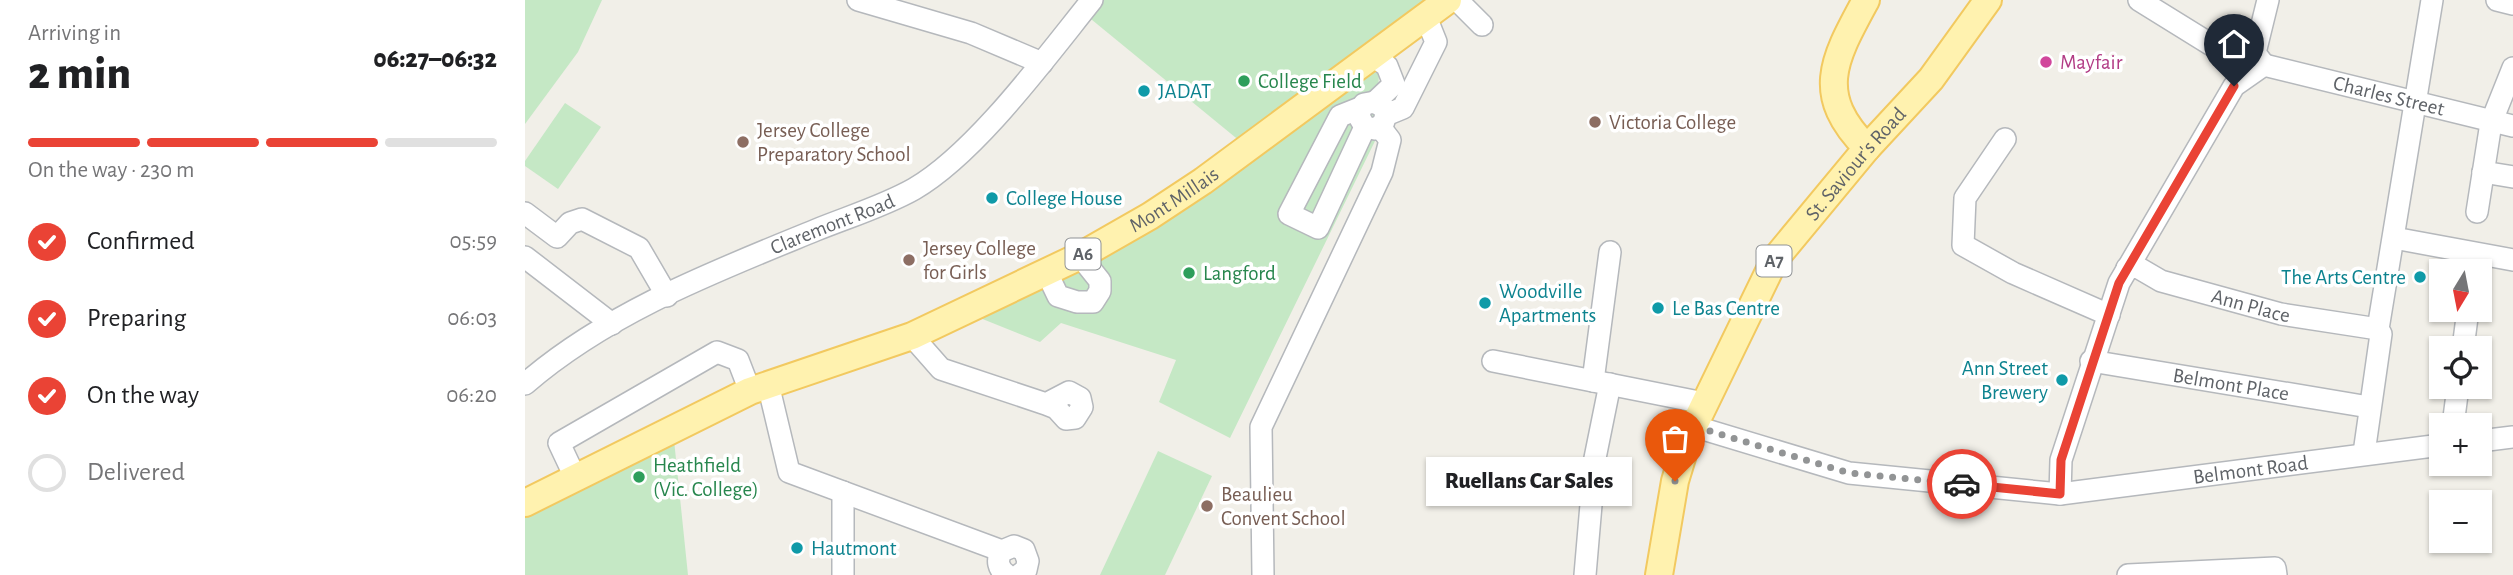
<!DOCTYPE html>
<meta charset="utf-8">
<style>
:root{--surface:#fff;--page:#f6f6f6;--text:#202124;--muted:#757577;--line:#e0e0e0;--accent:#ea4335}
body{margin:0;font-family:"Alegreya Sans",sans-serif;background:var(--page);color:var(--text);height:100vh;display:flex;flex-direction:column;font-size:26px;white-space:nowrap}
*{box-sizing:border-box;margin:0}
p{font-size:23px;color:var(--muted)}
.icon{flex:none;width:38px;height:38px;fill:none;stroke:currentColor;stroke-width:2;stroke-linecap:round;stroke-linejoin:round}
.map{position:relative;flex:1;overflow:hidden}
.sheet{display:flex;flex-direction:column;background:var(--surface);width:525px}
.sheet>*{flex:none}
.needle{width:46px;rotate:190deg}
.buttons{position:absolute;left:1904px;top:259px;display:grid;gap:14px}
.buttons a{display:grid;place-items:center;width:63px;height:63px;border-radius:0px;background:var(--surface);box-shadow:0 2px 5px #0004;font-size:35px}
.pin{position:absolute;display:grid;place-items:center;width:60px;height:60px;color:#fff;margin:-72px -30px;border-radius:50% 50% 50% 0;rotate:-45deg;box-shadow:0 0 7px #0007}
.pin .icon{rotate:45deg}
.courier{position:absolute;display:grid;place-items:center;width:70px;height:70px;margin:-35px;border:5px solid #ea4335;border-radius:50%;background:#fff;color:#222;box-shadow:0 2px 9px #0007}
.bubble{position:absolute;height:49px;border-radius:0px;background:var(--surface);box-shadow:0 2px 5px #0004;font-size:23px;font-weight:800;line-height:49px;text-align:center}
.head em{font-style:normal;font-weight:800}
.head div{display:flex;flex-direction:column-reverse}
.head{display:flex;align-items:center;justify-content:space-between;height:119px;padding:0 28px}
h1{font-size:46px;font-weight:800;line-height:52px}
.bar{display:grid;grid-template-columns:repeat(4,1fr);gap:10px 7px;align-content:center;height:84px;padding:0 28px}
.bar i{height:9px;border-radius:5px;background:var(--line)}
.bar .selected{background:var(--accent)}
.bar p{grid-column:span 4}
ol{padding:0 28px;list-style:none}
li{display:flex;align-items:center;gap:21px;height:77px}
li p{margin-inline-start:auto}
li .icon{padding:7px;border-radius:50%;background:var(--accent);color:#fff;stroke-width:4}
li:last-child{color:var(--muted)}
li i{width:38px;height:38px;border:4px solid var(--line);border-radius:50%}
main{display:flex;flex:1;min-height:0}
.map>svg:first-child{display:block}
</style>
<main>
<section class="sheet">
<div class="head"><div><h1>2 min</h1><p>Arriving in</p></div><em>06:27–06:32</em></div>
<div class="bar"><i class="selected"></i><i class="selected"></i><i class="selected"></i><i></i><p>On the way · 230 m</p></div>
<ol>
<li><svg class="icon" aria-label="check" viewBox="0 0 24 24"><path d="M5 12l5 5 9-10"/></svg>Confirmed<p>05:59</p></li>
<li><svg class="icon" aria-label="check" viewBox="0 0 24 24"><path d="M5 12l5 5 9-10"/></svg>Preparing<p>06:03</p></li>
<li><svg class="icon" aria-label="check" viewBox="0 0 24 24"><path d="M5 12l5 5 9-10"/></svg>On the way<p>06:20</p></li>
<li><i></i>Delivered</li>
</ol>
</section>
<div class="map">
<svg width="1988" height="575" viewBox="0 0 1988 575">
<rect width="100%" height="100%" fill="#f1efe8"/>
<g fill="#c5e8c5">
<path d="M0 0H77L53 52 0 124Z"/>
<path d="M574 0H898L876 21 716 142 561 15Z"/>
<path d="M843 70 854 74 850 141 705 438 634 402 651 360 536 323 515 342 455 318 612 235Z"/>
<path d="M40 103 76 127 33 189 0 166V161Z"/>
<path d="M149 440 163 575H0V514Z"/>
<path d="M633 451 687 476 640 575H575Z"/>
</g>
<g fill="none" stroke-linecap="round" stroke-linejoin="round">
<g stroke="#b5b8bc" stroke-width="24">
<g id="minor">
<path d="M333 0 446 33 517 63"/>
<path d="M932 0 957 25"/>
<path id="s1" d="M1614 0 1685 44 1739 65 1988 126"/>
<path d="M1972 0 1988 4"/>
<path d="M848 56 862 66 869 84 850 102"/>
<path d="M1739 65 1730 53 1743 0"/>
<path d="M835 108 815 116 764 214 793 228 840 127"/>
<path d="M861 115 859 108 850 102 839 104 833 115 840 127 850 129 858 124 861 115 878 108 911 42 901 17"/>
<path d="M1480 139 1440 198 1438 245 1488 273 1584 315"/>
<path d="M1958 172 1988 177"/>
<path d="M1952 212 1966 123 1988 68"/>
<path d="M0 213 32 237 45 223 57 219 114 248 142 296"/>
<path d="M1869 238 1988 260"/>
<path d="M0 257 87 324"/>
<path id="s2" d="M1602 268 1612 267 1636 281 1756 314 1853 329"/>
<path d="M522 273 533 296 552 302H568L575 291V281L555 256"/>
<path d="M387 336 416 369 521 404 531 408 541 419 550 418 557 407 555 398 544 392 521 404"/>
<path d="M1938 348 1943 310"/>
<path d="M968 361 1179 403"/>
<path id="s3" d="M1566 361 1844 407"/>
<path d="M1068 381 1085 252"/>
<path id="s4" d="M0 384C83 312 191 271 291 230 323 217 359 206 389 189 451 153 521 57 567 0"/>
<path d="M243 384 264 472 477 551"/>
<path d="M1928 425 1933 387"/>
<path id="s5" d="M1168 426 1324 473 1535 494 1916 445"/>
<path d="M1955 441 1988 437"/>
<path d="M1839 453 1856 334 1853 329 1907 0"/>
<path d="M50 477 34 443 192 352 213 360 225 391"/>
<path d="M318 492V575"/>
<path d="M1535 494 1536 460 1594 283 1709 86 1739 65"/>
<path d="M482 575C473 569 471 560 477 551L489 546 499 550 503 561 501 570 494 575"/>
<path d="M738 575 736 427 857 172 865 140 855 127"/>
<path d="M1060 575 1070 458 1085 384"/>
<path d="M1603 575 1750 568 1751 575"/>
</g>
</g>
<g stroke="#f2c960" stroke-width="30">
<g id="major">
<path d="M1341 0C1309 59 1288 94 1342 148"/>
<path id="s6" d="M0 503 225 391 387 336 555 256 625 216 678 181 923 0"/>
<path id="s7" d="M1134 575 1150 481 1163 438 1250 259 1342 148 1406 79 1463 0"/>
</g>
</g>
<use href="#minor" stroke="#fff" stroke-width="21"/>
<use href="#major" stroke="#fff2af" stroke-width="26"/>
</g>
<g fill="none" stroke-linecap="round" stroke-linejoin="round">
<path stroke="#929495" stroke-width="7" stroke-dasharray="0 12.6" d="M1150 481 1168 426 1324 473 1437 484"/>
<path stroke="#ea4335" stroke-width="9" d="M1437 484 1535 494 1536 460 1594 283 1709 86"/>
</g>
<circle fill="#d1479c" stroke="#fff" stroke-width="2.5" cx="1521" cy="62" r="7"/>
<g fill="#2e9e5b" stroke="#fff" stroke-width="2.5">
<circle cx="719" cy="81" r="7"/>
<circle cx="664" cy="273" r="7"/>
<circle cx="114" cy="477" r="7"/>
</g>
<g fill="#0f9aa8" stroke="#fff" stroke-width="2.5">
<circle cx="619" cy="91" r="7"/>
<circle cx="467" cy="198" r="7"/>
<circle cx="1895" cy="277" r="7"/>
<circle cx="960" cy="303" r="7"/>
<circle cx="1133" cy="308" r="7"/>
<circle cx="1537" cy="380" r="7"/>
<circle cx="272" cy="548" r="7"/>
</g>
<g fill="#8d6e63" stroke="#fff" stroke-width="2.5">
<circle cx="1070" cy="122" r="7"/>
<circle cx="218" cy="142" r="7"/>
<circle cx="384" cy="260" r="7"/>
<circle cx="682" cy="506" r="7"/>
</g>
<g text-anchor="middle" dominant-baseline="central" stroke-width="7" stroke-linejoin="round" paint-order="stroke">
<g fill="#fff" stroke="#8f9295" stroke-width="2">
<rect x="540.5" y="238.5" width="35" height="31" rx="5"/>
<rect x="1231.5" y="245.5" width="35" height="31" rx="5"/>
</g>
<g font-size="19" font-weight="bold" fill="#5f6368">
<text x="558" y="254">A6</text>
<text x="1249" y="261">A7</text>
</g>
<g font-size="21" fill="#b23c85" stroke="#fff" text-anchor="start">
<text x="1535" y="62">Mayfair</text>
</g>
<g font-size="21" fill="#27864d" stroke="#fff" text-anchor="start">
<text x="733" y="81">College Field</text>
<text x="678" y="273">Langford</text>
<text x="128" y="465">Heathfield<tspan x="128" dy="24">(Vic. College)</tspan></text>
</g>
<g font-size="21" fill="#0d838f" stroke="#fff" text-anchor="start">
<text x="633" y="91">JADAT</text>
<text x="481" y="198">College House</text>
<text x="1881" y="277" text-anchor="end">The Arts Centre</text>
<text x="974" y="291">Woodville<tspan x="974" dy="24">Apartments</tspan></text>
<text x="1147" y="308">Le Bas Centre</text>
<text x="1523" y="368" text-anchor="end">Ann Street<tspan x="1523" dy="24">Brewery</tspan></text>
<text x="286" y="548">Hautmont</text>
</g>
<g font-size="21" fill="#5f6368" stroke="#fff">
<text stroke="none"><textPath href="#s1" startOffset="270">Charles Street</textPath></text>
<text stroke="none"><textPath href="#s7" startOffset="464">St. Saviour's Road</textPath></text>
<text stroke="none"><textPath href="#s6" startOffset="718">Mont Millais</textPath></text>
<text stroke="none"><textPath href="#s4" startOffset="348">Claremont Road</textPath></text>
<text stroke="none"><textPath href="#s2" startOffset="131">Ann Place</textPath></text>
<text stroke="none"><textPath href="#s3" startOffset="142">Belmont Place</textPath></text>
<text stroke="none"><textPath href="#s5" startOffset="567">Belmont Road</textPath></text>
</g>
<g font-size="21" fill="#785e54" stroke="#fff" text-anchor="start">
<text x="1084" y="122">Victoria College</text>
<text x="232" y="130">Jersey College<tspan x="232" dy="24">Preparatory School</tspan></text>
<text x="398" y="248">Jersey College<tspan x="398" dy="24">for Girls</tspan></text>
<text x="696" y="494">Beaulieu<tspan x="696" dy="24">Convent School</tspan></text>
</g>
</g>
</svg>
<div class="buttons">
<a><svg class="needle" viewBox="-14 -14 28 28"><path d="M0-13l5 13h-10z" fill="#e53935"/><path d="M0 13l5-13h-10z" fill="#757577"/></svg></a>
<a><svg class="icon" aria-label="locate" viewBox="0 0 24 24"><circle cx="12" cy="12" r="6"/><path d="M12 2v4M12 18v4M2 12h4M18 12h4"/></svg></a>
<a>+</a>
<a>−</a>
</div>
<div class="pin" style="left:1150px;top:481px;background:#ea580c"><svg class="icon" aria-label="bag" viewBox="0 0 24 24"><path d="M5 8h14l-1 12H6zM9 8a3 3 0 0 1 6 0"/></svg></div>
<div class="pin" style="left:1709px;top:86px;background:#1f2937"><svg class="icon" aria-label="home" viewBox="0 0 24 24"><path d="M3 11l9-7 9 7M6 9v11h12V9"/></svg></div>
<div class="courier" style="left:1437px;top:484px"><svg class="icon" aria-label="car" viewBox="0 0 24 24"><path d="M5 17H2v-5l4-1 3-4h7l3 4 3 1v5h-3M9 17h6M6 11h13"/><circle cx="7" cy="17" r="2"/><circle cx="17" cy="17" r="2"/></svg></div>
<div class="bubble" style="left:901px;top:457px;width:206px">Ruellans Car Sales</div>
</div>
</main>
